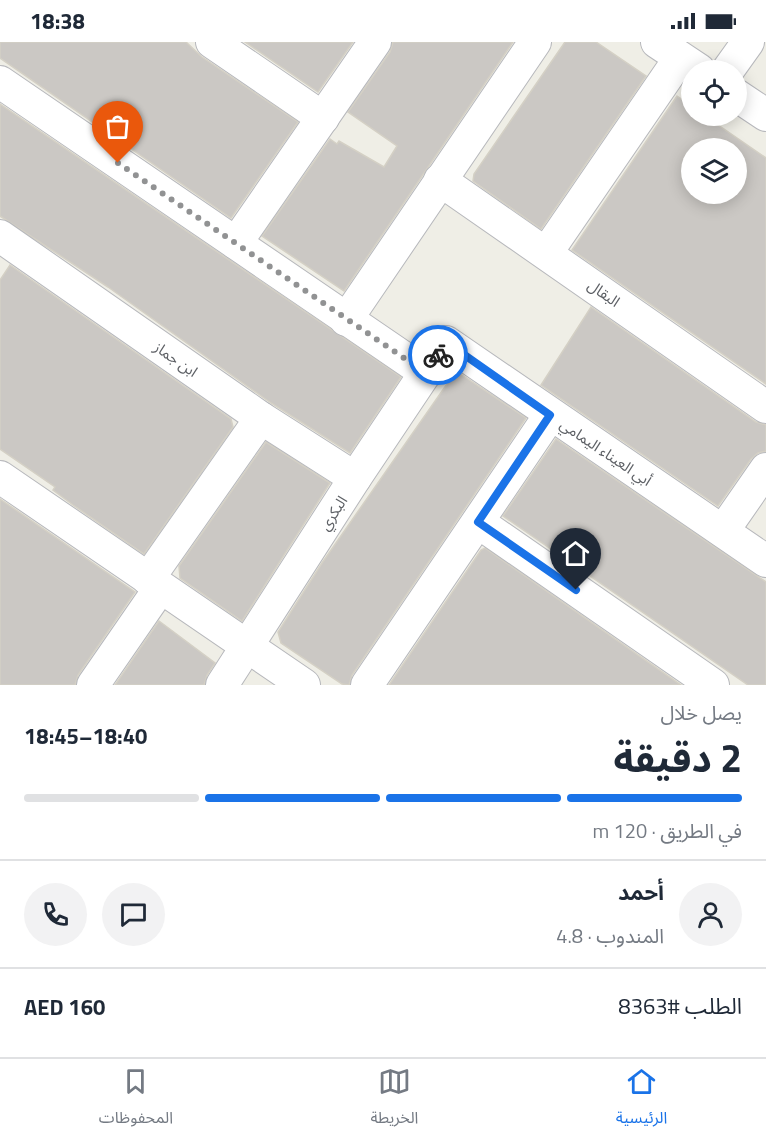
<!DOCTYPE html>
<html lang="ar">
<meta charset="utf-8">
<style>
:root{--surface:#fff;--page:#f2f2f3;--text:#1f2937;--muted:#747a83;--line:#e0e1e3;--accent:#1a73e8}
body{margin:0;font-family:"Titillium Web","Noto Sans Arabic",sans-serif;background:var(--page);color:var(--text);direction:rtl;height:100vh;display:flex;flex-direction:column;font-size:22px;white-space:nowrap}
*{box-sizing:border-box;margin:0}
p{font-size:20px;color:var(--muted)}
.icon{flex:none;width:33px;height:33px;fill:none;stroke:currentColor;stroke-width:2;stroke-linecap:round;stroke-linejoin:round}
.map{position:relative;height:643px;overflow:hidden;direction:ltr}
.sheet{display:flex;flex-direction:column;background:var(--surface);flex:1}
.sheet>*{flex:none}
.buttons{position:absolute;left:681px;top:18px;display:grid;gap:12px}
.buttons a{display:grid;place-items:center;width:66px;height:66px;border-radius:50%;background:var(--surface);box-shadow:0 3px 15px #0003;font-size:30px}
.pin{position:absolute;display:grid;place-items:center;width:51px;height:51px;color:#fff;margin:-62px -26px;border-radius:50% 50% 50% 0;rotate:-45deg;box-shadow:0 0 6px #0007}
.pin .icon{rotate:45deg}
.courier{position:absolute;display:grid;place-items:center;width:60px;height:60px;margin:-30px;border:4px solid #1a73e8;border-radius:50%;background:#fff;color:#222;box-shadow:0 2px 8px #0007}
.headline em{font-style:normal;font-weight:700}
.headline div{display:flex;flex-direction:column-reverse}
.headline{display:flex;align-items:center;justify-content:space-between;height:102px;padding:0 24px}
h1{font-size:39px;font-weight:700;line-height:45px}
.bar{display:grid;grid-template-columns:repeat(4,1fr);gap:9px 6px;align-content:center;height:72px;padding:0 24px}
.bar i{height:8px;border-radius:4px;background:var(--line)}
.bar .active{background:var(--accent)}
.bar p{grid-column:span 4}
.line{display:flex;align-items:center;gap:15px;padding:0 24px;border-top:2px solid var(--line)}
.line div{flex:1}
.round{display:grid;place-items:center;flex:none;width:63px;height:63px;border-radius:32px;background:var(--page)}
.status{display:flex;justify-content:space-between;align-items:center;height:42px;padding:0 30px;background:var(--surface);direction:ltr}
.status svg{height:16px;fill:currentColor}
.tab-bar{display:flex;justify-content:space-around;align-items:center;height:84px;border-top:2px solid var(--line);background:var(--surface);font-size:16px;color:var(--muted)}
.tab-bar a{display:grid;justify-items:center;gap:3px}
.tab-bar .active{color:var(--accent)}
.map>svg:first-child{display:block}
</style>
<div class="status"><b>18:38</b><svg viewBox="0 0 49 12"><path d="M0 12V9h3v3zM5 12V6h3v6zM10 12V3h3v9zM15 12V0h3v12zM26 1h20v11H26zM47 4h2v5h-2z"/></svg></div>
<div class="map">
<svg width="766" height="643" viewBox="0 0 766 643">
<rect width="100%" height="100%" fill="#efeee6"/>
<g fill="#cbc8c4" stroke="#d4d0c5" stroke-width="1.5" fill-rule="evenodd">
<path d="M0 0H186L202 15 298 80 231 176 0 16Z"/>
<path d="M245 0H353L318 50Z"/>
<path d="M393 0H513L344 249 262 194 330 97 337 102 339 99 384 125 397 104 348 70 390 10Z"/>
<path d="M565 0H596L646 34 541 187 473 139 474 132Z"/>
<path d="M677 54 692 64V74H705L766 116V342L572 208ZM692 106H736V152H692Z"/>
<path d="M0 62 401 335 350 411 271 361 108 245 0 174Z"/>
<path d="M10 223 231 377 233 385 144 512 73 463 53 448 55 445 0 407V238Z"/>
<path d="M591 265 756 380 766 383V409L758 411 751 417 718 464 541 343Z"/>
<path d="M456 329 526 376 352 633 349 643 342 642 281 601 278 590 322 521Z"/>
<path d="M556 397 766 540V643H748L503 474Z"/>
<path d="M266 400 330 441 242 579 180 536 179 524Z"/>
<path d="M0 457 135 550 78 633 75 643H0Z"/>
<path d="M485 506 681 643H389L481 508Z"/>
<path d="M159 579 215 621 207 633 204 643H115Z"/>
</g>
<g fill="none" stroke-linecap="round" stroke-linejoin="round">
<g stroke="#b7b8bc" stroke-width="34">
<g id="minor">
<path d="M212 0 323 76"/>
<path d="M657 0 699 28"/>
<path d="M728 28 748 0"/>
<path d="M0 40 426 331"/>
<path d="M736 53 766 73"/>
<path d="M440 138 766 365"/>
<path d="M0 194 261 376 355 436"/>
<path d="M236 201 375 0"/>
<path d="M547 210 680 16"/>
<path d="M346 278 535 0"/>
<path d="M0 435 304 643"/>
<path d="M478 480 713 643"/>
<path d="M723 489 766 427"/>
<path d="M148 537 261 376"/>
<path d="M93 643 160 546"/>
<path d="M222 643 355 436 446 300 766 519"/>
<path d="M367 643 550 373"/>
</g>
</g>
<use href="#minor" stroke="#fff" stroke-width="32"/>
</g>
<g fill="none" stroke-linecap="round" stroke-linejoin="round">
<path stroke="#919293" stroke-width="6" stroke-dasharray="0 10.8" d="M118 121 426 331 438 313"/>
<path stroke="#1a73e8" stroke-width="8" d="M438 313 446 300 550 373 478 480 576 548"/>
</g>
<g text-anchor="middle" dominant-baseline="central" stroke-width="5" stroke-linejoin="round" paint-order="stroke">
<g font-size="15" fill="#5e6166" stroke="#fff">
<text transform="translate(604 251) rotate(35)">البقال</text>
<text transform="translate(176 317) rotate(35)">ابن جماز</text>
<text transform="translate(606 410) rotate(34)">أبي العيناء اليمامي</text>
<text transform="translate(333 471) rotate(-57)">البكري</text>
</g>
</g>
</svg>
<div class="buttons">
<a><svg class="icon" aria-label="locate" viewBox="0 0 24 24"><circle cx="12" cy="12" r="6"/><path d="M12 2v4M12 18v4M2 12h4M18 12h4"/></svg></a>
<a><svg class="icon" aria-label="layers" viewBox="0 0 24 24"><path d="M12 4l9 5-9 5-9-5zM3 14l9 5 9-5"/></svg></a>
</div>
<div class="pin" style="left:118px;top:121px;background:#ea580c"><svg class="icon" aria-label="bag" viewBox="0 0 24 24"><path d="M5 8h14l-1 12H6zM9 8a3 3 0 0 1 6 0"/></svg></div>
<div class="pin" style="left:576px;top:548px;background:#1f2937"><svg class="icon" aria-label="home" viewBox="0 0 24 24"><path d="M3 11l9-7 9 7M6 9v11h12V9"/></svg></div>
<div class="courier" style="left:438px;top:313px"><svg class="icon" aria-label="bike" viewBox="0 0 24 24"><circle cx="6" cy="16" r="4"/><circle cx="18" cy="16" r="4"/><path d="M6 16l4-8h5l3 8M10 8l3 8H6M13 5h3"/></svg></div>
</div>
<section class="sheet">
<div class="headline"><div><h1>2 دقيقة</h1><p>يصل خلال</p></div><em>18:40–18:45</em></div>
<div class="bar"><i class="active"></i><i class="active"></i><i class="active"></i><i></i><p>في الطريق · 120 m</p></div>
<div class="line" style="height:108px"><a class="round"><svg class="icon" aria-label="person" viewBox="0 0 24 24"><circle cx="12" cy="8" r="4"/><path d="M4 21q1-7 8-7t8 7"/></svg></a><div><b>أحمد</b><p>المندوب · 4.8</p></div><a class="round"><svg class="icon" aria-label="chat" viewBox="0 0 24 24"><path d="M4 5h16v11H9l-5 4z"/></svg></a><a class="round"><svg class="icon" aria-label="phone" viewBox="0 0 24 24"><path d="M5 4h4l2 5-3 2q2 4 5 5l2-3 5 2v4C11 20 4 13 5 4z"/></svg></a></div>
<div class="line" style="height:78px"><div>الطلب #8363</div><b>AED 160</b></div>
</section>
<nav class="tab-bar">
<a class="active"><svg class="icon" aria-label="home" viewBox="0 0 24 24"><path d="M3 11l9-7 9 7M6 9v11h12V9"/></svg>الرئيسية</a>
<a><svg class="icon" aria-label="map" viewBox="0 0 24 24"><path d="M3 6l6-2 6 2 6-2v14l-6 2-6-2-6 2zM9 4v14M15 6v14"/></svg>الخريطة</a>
<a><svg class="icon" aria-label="saved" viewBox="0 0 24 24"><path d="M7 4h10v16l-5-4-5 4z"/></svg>المحفوظات</a>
</nav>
